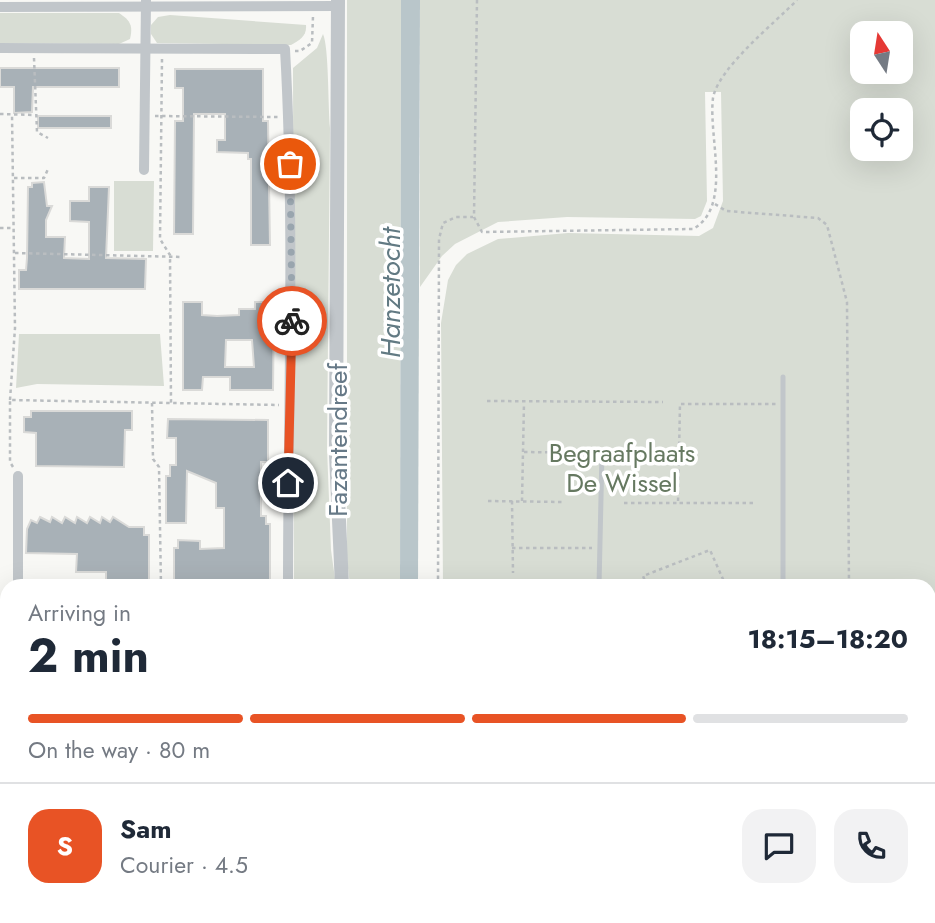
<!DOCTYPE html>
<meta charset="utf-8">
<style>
:root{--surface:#fff;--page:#f2f2f3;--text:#1f2937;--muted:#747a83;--line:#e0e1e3;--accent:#e85325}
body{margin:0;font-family:Jost,sans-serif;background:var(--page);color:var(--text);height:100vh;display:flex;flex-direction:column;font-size:26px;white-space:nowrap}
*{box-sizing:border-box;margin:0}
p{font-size:23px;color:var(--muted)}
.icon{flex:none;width:38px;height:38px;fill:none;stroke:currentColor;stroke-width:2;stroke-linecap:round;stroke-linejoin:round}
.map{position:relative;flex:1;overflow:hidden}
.panel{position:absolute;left:0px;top:579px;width:936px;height:345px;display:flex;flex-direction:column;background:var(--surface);border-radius:21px 21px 0 0;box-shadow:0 7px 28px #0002}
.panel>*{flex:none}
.needle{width:46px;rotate:348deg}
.tools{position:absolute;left:850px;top:21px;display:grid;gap:14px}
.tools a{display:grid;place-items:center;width:63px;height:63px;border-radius:14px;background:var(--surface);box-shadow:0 7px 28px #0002;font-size:35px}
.pin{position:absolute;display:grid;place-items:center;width:60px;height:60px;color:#fff;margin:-30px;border:4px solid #fff;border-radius:50%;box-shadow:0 2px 7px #0007}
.courier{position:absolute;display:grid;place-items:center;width:70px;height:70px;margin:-35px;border:5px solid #e85325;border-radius:50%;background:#fff;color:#222;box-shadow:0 2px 9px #0007}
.head em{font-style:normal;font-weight:700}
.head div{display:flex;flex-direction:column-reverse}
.head{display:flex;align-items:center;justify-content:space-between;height:119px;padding:0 28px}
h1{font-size:46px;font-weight:700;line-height:52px}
.bar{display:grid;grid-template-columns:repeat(4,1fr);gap:10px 7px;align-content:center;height:84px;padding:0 28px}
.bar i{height:9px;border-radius:5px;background:var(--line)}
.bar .current{background:var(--accent)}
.bar p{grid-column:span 4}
.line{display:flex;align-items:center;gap:18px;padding:0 28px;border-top:2px solid var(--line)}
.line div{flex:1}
.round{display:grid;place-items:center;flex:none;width:74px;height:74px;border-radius:21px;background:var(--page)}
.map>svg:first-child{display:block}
</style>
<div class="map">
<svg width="935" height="923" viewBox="0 0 935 923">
<rect width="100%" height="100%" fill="#f8f8f5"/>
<g fill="#d8ddd4" fill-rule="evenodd">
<path d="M347 0H401L400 586H350L347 559Z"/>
<path d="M420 0H935V923H356V917H929V586H443L441 323 448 280 456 265 467 254 498 239 568 233 699 236 713 228 723 201 721 92H705L707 201 701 216 695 219 567 217 498 222 455 244 442 256 420 287ZM863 33H901V72H863ZM863 110H901V149H863Z"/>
<path d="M0 13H119C131 21 133 26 130 39L119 44 0 43Z"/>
<path d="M170 15 306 25C307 36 300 40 291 45L157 43 151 34V25L158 17Z"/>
<path d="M323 34C329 47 328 108 330 128L327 448 331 550 336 586H294L293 68 317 48Z"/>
<path d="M114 181H154L153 251H114Z"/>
<path d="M19 334H160L164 386 37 384 16 388Z"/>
<rect x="203" y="917" width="100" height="6"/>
</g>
<path fill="#b9c6ca" d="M401 0H420L418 586H400Z"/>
<g fill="#a8b1b7" stroke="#dadad8" stroke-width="2" fill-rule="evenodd">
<path d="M0 68H119V87H33L32 112 14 113V87H0Z"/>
<path d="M175 69H263V121H268L270 245H251V159H248V153L217 152V140H225V114H194L193 234H174L175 121H183V88H175Z"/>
<rect x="38" y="116" width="73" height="12"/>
<path d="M44 182 47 206H52L46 220V237H65L64 258 89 259V222L70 221V201H89V187H109L106 258 146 259 145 289H19V270H26L27 258 28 187H32V183Z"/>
<path d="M183 302H202V315L217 316 239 315V309H255V302H274L273 390H230V377H203L202 390H183ZM226 340H252L254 367H225Z"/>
<path d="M31 411H132V430H125L124 467 36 466V433L24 432V417H31Z"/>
<path d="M168 419 268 420V462H261V516H266V524H270V584L266 586H247V583L178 586V583H174V548H178V540L200 541V549L224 548V508H216V483L187 471 186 523H166V476H170V465H176V438H167Z"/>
<path d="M40 517 50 522 52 517 62 523 65 517 75 523 77 517 87 523 90 517 100 523 102 517 110 522 113 517 129 527H144V535H149V586H106V572H76L77 554 26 553 27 529 31 520 37 523Z"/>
</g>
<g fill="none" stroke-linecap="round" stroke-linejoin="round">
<g stroke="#b9bdc0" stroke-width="2.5" stroke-dasharray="3.5 3.5" stroke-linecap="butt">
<path d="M477 0 474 217 482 232 693 229C733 207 708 137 713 98 718 68 776 22 797 0"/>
<path d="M295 51H300L312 43 313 16"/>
<path d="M34 58 37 132 48 138"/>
<path d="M162 59 160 239 170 255 171 403"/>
<path d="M0 114 35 115"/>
<path d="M155 116 278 117"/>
<path d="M14 178H44L48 169"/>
<path d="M715 204 726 211 818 218 827 225 847 302 849 586"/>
<path d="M0 228H14"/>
<path d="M15 253 182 257"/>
<path d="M10 400 15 328 12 114"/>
<path d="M487 401 663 402"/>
<path d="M152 403 153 459 159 467 161 586"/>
<path d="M524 452 594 453"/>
<path d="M611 453H678"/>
<path d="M13 467 10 462V400L279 405"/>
<path d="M488 501 562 502"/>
<path d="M512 501 513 573"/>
<path d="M522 501 524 403"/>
<path d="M624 503H678"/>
<path d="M753 503H678L680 404H776"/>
<path d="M512 548H592"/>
<path d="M438 586 439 239 443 223 456 217H473"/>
<path d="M647 586 643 576 710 550 726 586"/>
<path d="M0 774H7"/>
<path d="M0 869 7 867"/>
<path d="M311 923V917"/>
<path d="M435 923V917"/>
<path d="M686 923V917"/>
<path d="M872 923 874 917"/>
</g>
<g stroke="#c1c6ca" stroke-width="5">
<path d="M599 586 602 453"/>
<path d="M783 586V377"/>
<path d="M579 923V917"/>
<path d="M781 923V917"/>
</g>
<g stroke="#c1c6ca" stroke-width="10">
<path d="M0 7 338 6"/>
<path d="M0 48 285 49C295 228 288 407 288 586"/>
<path d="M144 170 146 0"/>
<path d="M18 586V476"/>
<path d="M0 731H7"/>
<path d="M0 901 7 909"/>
<path d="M15 917 20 923"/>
<path d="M198 917V923"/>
</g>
<path stroke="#c1c6ca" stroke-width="14" d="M338 0 336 454 342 586"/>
<g stroke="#d6dbdf" stroke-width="16">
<path d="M0 757H7"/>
<path d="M331 923 332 917"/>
<path d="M350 923V917"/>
</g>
</g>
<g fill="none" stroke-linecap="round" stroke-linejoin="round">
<path stroke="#99a5ae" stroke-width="7" stroke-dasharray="0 12.6" d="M290 164 292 321"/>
<path stroke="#e85325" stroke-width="9" d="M288 483 292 321"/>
</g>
<g text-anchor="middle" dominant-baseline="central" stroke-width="7" stroke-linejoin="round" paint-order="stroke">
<g font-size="26" fill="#667987" stroke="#fff">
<text transform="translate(338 440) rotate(-90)">Fazantendreef</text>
</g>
<g font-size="26" fill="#667961" stroke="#fff">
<text x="622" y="453">Begraafplaats<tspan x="622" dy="30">De Wissel</tspan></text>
</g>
<g font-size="28" font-style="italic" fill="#627a83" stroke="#fff">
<text transform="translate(390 293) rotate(-90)">Hanzetocht</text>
</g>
</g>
</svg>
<div class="tools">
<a><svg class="needle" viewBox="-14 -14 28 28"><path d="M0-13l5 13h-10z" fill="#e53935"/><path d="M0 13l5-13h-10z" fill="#747a83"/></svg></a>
<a><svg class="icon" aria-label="locate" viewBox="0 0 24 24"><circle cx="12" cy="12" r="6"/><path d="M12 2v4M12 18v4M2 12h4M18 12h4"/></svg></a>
</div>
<div class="pin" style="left:290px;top:164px;background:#ea580c"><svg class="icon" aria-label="bag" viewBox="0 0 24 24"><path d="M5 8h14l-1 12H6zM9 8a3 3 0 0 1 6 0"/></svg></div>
<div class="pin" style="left:288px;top:483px;background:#1f2937"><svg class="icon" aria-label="home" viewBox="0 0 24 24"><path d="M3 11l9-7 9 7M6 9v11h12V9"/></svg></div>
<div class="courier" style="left:292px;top:321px"><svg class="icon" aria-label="bike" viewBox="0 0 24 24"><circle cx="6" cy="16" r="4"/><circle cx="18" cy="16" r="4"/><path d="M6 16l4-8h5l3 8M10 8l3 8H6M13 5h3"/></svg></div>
<section class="panel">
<div class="head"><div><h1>2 min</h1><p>Arriving in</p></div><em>18:15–18:20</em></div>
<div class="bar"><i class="current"></i><i class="current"></i><i class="current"></i><i></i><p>On the way · 80 m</p></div>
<div class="line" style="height:126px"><b class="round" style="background:var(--accent);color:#fff">S</b><div><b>Sam</b><p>Courier · 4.5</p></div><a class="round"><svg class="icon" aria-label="chat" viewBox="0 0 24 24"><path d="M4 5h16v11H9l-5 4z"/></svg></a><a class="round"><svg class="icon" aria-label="phone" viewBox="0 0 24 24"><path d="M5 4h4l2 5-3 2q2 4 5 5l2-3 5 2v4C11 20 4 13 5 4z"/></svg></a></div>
</section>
</div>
